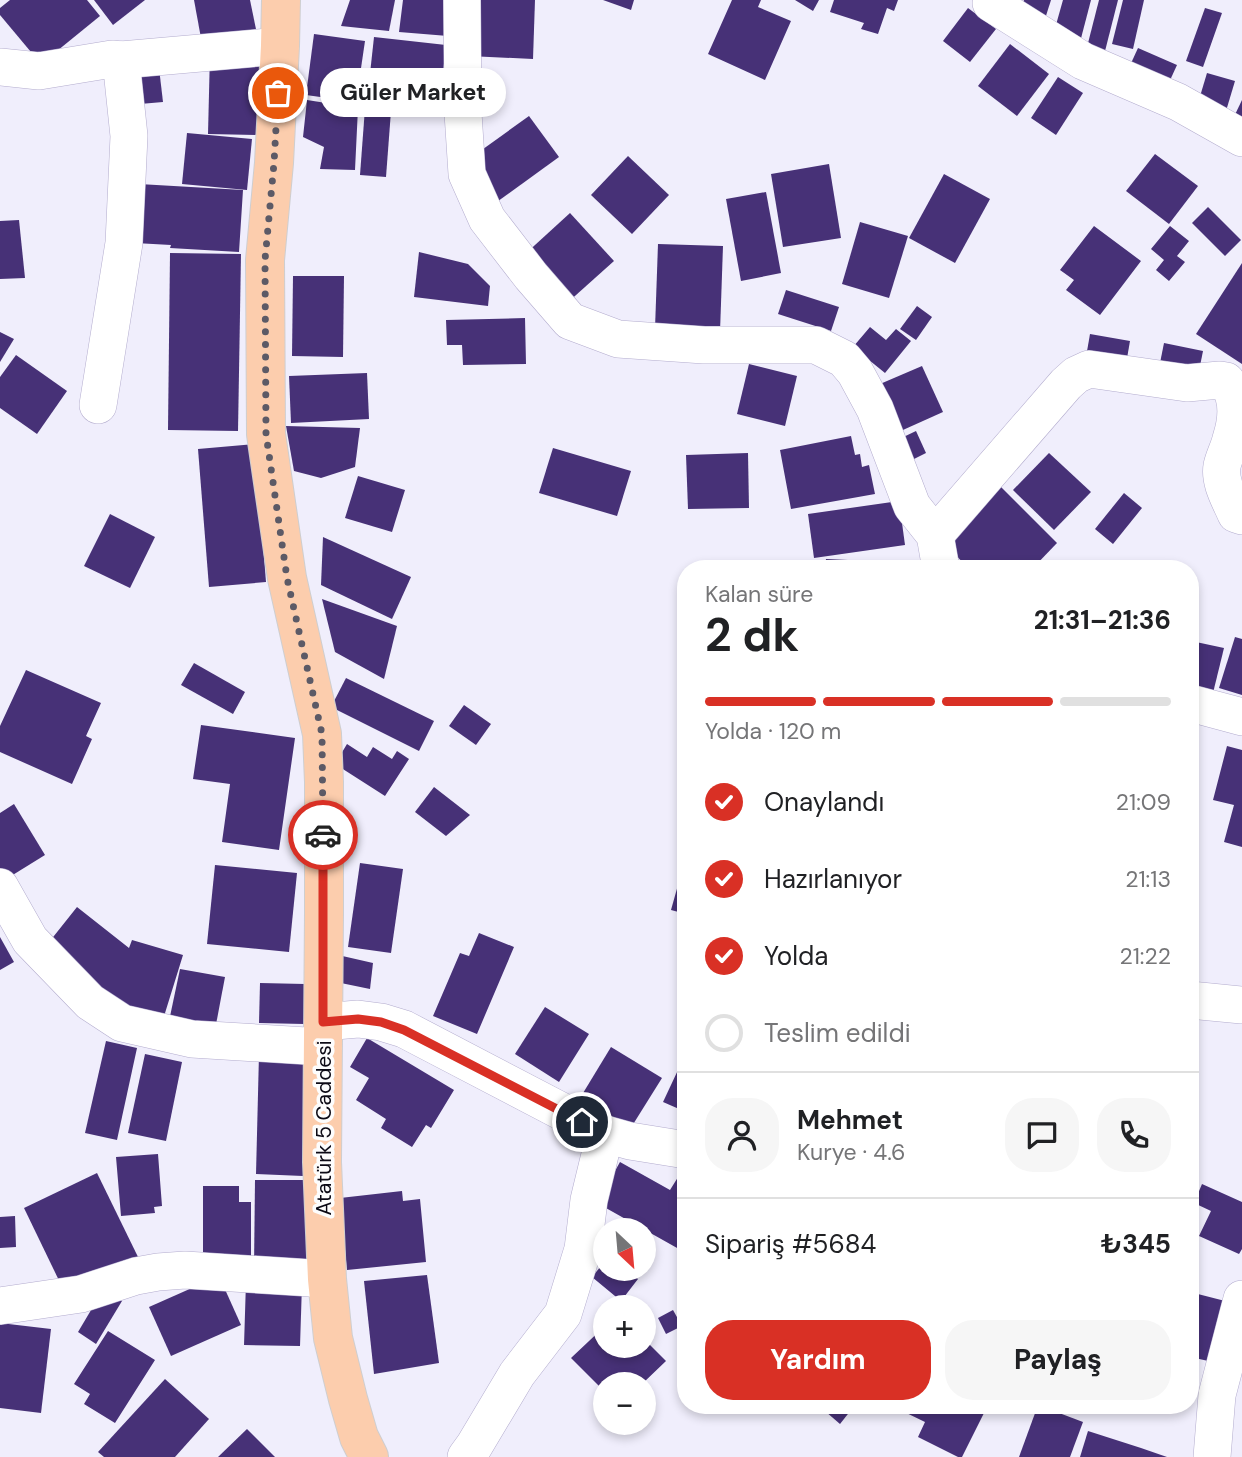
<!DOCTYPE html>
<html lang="tr">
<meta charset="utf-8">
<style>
:root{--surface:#fff;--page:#f6f6f6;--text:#202124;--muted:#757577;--line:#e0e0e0;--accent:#d93025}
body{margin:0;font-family:"DM Sans",sans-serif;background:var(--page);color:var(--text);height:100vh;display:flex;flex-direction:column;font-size:26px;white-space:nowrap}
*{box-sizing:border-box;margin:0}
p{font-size:23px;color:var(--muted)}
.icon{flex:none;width:38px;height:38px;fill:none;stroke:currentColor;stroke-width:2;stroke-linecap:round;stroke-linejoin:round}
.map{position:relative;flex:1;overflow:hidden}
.details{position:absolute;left:677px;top:560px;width:522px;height:854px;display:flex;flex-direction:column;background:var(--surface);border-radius:28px;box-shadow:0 4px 10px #0003}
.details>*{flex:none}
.needle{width:46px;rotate:154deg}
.tools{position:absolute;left:593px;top:1218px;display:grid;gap:14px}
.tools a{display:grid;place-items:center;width:63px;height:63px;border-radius:50%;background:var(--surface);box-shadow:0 4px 10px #0003;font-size:35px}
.pin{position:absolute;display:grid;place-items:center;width:60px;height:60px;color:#fff;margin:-30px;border:4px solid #fff;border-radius:50%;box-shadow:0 2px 7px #0007}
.courier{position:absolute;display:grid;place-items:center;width:70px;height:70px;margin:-35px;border:5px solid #d93025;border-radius:50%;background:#fff;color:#222;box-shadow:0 2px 9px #0007}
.bubble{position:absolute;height:49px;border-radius:24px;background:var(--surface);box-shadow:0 4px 10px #0003;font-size:23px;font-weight:700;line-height:49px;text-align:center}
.summary em{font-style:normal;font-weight:700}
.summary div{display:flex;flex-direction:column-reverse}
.summary{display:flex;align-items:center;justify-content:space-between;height:119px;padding:0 28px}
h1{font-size:46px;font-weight:700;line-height:52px}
.bar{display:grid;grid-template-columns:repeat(4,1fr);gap:10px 7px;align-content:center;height:84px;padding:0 28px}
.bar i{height:9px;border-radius:5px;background:var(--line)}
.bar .current{background:var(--accent)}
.bar p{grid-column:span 4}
.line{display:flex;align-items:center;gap:18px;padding:0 28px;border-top:2px solid var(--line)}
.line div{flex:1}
.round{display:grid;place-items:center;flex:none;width:74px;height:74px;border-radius:28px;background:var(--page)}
ol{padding:0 28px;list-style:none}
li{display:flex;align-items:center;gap:21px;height:77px}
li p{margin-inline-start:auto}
li .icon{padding:7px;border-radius:50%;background:var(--accent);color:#fff;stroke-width:4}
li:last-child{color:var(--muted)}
li i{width:38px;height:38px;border:4px solid var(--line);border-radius:50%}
.action{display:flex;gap:14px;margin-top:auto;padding:14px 28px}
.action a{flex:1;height:80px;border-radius:28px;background:var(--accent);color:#fff;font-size:28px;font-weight:700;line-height:80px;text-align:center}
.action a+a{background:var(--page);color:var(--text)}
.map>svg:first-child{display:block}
</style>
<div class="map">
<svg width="1242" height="1457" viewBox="0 0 1242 1457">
<rect width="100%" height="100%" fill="#f0eefc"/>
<g fill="#473177">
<path d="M10 0H87L100 16 41 64 0 15V8Z"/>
<path d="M94 0H145L113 25Z"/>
<path d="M194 0H250L258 39 203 49Z"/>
<path d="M350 0H395L389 31 341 26Z"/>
<path d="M403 0H453L448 36 399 32Z"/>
<path d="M472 0H535L533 59 469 56Z"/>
<path d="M603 0H634L631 10Z"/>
<path d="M732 0H761L758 7 791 21 765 80 708 54Z"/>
<path d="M795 0H819L813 11Z"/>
<path d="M834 0H898L894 11 887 8 878 34 861 29 864 23 830 12Z"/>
<path d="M1024 0H1051L1044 22 1019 14Z"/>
<path d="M1063 0H1091L1079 46 1052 39Z"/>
<path d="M1099 0H1118L1104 55 1086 51Z"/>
<path d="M1123 0H1144L1133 49 1112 44Z"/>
<path d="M968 8 996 29 970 62 943 41Z"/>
<path d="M1205 8 1222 13 1203 67 1186 61Z"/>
<path d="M314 34 365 41 356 102 306 95Z"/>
<path d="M374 37 446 45 440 100 368 92Z"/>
<path d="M1010 44 1049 74 1017 116 978 86Z"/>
<path d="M1138 48 1177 65 1166 89 1127 72Z"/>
<path d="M210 53 264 55 262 135 208 134Z"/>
<path d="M159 68 163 102 140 104 136 69Z"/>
<path d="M1207 73 1235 81 1226 111 1198 103Z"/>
<path d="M1058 77 1083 93 1056 135 1031 118Z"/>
<path d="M307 100 358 108 355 170 320 169 324 147 303 137Z"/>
<path d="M1242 100V131L1230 125Z"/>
<path d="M365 108 391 111 386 177 360 175Z"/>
<path d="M529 116 559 157 494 204 472 157Z"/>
<path d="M187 133 252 139 247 190 182 184Z"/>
<path d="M1155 154 1198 186 1169 224 1126 191Z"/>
<path d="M628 156 669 195 632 234 591 195Z"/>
<path d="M829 164 841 238 783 247 771 174Z"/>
<path d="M944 174 990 199 955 263 909 238Z"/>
<path d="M139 184 243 190 239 252 170 248 171 245 135 243Z"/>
<path d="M766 192 781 273 741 281 726 199Z"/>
<path d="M1208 207 1241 240 1225 256 1192 223Z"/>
<path d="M570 213 614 261 566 304 523 256Z"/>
<path d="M19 220 25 278 0 279V221Z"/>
<path d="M860 222 908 236 889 298 842 284Z"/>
<path d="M1094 226 1141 261 1100 315 1066 290 1074 280 1060 270Z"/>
<path d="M1170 226 1189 241 1177 256 1185 262 1169 281 1156 270 1164 260 1151 249Z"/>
<path d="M658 244 723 246 720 332 655 329Z"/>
<path d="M419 252 468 264 490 286 488 306 414 297Z"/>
<path d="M170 253 241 254 238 431 168 430Z"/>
<path d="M1242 263V364L1196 334Z"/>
<path d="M293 276H344L343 357 292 356Z"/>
<path d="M786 290 839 307 831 331 778 314Z"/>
<path d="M917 306 932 317 916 340 900 329Z"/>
<path d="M525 318 526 364 463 365 462 345H447L446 320Z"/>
<path d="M870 327 886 340 896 329 911 341 885 373 853 347Z"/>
<path d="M0 332 14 339 0 362Z"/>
<path d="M1090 334 1130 341 1126 364 1086 357Z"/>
<path d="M1164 343 1203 351 1198 376 1159 368Z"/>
<path d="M16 355 67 391 37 434 0 408V377Z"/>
<path d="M749 364 797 376 785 426 737 414Z"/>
<path d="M922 366 943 412 894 434 873 387Z"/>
<path d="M367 373 369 419 291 423 289 376Z"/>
<path d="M286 426 360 428 355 467 321 478 294 471Z"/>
<path d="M916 431 926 453 906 463 895 441Z"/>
<path d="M851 436 855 455 860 454 862 467 869 465 875 494 791 509 780 450Z"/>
<path d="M255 444 266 582 209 587 198 449Z"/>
<path d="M553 448 631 471 617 516 539 493Z"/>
<path d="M748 453 749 508 688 509 686 455Z"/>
<path d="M1049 453 1091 492 1054 530 1013 490Z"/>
<path d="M358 476 405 490 392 532 345 518Z"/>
<path d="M1001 487 1057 543 1032 569H969L945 544Z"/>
<path d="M1124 493 1142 508 1113 544 1095 529Z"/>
<path d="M899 501 905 545 814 558 808 514Z"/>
<path d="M110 514 155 537 130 588 84 566Z"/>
<path d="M323 537 411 577 392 619 321 585Z"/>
<path d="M826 559 892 562V569H825Z"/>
<path d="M322 599 397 626 384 679 335 652Z"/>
<path d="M1235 637 1242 639V695L1219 688Z"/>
<path d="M1196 642 1224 648 1213 693 1190 688V667Z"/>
<path d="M194 663 245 692 233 714 181 685Z"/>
<path d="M26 670 101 703 86 736 92 739 72 784 0 752V726Z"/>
<path d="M346 678 434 721 419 751 331 707Z"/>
<path d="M464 705 491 724 476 745 449 726Z"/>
<path d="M201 725 295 738 279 850 222 842 230 784 193 779Z"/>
<path d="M347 744 367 757 373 747 392 759 397 751 409 759 385 796 335 764Z"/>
<path d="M1227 746 1242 750V847L1224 842 1234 805 1213 800Z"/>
<path d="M434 787 470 815 446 836 415 812Z"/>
<path d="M14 804 45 855 3 881 0 876V813Z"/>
<path d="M685 860 686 861V914L671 910Z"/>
<path d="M360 863 403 869 391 953 348 947Z"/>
<path d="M215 865 297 873 289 952 207 944Z"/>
<path d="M77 907 129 948 132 940 183 955 161 1026 42 951Z"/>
<path d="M479 933 514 947 477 1034 433 1016 460 953 469 956Z"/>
<path d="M0 937 14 962 0 970Z"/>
<path d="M338 955 373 963 370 989 336 982Z"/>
<path d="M180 969 225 977 214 1035 168 1026Z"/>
<path d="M260 983 305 984 304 1024 259 1023Z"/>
<path d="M545 1007 589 1034 559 1082 515 1054Z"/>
<path d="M367 1038 454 1090 431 1128 426 1125 412 1147 381 1128 386 1119 356 1100 369 1078 350 1067Z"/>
<path d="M106 1041 137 1048 117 1140 85 1133Z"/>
<path d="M611 1047 662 1078 627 1134 577 1103Z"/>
<path d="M686 1053V1112L663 1102Z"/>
<path d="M145 1054 182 1062 166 1141 128 1133Z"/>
<path d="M259 1054 307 1055 303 1176 256 1174Z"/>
<path d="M158 1154 162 1206 154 1207 155 1213 121 1216 116 1157Z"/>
<path d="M620 1162 670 1190 680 1174 686 1177V1253L597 1203Z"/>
<path d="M97 1173 139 1259 66 1295 24 1208Z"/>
<path d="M255 1180H311L310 1268H254Z"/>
<path d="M1202 1184 1242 1202V1249L1239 1254 1199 1236 1211 1211 1194 1203Z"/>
<path d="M203 1186H239V1202H251V1260L203 1261Z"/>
<path d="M402 1191 403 1201 420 1199 426 1262 347 1270 340 1198Z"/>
<path d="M15 1216 16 1247 0 1248V1217Z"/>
<path d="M606 1260V1269H626L638 1279 621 1301 592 1277Z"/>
<path d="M427 1275 439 1363 374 1374 364 1281Z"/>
<path d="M219 1276 241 1325 171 1356 149 1307Z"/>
<path d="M246 1282 302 1284 300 1346 244 1345Z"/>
<path d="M103 1290 122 1301 96 1344 78 1332Z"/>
<path d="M1190 1292 1229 1302 1213 1362 1190 1357Z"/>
<path d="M673 1310 682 1326 666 1334 658 1318Z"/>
<path d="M0 1323 51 1329 41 1413 0 1408Z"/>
<path d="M606 1325V1346H644V1339L666 1361 642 1384H606V1393L571 1358Z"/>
<path d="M108 1331 155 1360 115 1423 84 1404 90 1394 74 1384Z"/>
<path d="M165 1379 209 1419 175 1457H104L98 1452Z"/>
<path d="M818 1405H855L840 1424Z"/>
<path d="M890 1405H988L962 1457H958L918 1437 925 1422Z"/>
<path d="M1038 1405 1083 1422 1070 1457H1019Z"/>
<path d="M247 1429 275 1457H218Z"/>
<path d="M1088 1431 1141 1448 1167 1457H1080Z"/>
</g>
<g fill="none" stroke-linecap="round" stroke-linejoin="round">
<g stroke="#b3acce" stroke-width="38">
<g id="minor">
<path d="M462 0 463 113 467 174 487 219 531 276 570 321 618 339 704 345H816L844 359 855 372 875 409 912 506 935 535 941 569"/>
<path d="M991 3 1083 61 1178 102 1242 138"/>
<path d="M0 67 39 71 112 59 121 60 280 46"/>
<path d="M98 405 124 243 129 136 121 60"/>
<path d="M935 535 1066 384 1076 375 1089 369 1187 383 1220 380 1226 381C1239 397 1237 420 1231 439 1229 448 1224 457 1222 466 1219 482 1230 500 1236 514L1242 516"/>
<path d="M1190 703 1242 717"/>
<path d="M0 887 30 940 90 1002 122 1023 192 1039 323 1047"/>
<path d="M1190 1000 1242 1005"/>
<path d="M323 1022 358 1019 381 1022 404 1029 605 1134 630 1141 686 1150"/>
<path d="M0 1306 81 1294 136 1276 158 1272 185 1270 327 1279"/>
<path d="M466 1457 474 1446 517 1374 563 1314 583 1249 589 1200 605 1134"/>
<path d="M1212 1457 1217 1395 1242 1299"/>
</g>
</g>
<g stroke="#ceced0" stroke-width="40">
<path id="major" d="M281 0 280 46 274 163 265 260 266 434 287 578 322 734 324 782V913L322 1162 327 1279 333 1338 348 1399 359 1437 369 1457"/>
</g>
<use href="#minor" stroke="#fff" stroke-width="37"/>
<use href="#major" stroke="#fccdad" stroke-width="38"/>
</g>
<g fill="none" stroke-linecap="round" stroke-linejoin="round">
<path stroke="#5c5a66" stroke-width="7" stroke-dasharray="0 12.6" d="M278 93 274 163 265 260 266 434 287 578 322 734 323 835"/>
<path stroke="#d93025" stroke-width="9" d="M323 835V1022L358 1019 381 1022 404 1030 582 1122"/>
</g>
<g text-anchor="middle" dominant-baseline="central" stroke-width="7" stroke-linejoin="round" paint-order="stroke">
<g font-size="21" fill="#0c0a15" stroke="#fdfdfd">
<text transform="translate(324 1128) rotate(-90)">Atatürk 5 Caddesi</text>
</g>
</g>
</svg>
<div class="tools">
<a><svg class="needle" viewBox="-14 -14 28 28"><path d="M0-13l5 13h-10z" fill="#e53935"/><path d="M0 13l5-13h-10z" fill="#757577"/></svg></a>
<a>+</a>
<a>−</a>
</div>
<div class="pin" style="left:278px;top:93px;background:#ea580c"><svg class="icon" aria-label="bag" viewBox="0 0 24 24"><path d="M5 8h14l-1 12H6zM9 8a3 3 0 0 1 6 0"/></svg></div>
<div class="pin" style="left:582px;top:1122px;background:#1f2937"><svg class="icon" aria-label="home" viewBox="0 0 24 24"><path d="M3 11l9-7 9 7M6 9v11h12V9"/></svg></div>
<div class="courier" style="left:323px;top:835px"><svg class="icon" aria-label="car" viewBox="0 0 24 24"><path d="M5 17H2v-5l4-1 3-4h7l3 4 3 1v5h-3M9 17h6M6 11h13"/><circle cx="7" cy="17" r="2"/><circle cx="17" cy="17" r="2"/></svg></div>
<div class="bubble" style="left:320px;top:68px;width:186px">Güler Market</div>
<section class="details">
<div class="summary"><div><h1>2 dk</h1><p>Kalan süre</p></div><em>21:31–21:36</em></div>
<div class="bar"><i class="current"></i><i class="current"></i><i class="current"></i><i></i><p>Yolda · 120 m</p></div>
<ol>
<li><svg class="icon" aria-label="check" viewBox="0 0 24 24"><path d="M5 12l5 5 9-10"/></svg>Onaylandı<p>21:09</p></li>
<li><svg class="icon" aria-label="check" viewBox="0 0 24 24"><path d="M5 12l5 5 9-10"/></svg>Hazırlanıyor<p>21:13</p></li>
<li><svg class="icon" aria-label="check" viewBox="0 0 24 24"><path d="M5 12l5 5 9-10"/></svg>Yolda<p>21:22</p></li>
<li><i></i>Teslim edildi</li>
</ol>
<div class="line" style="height:126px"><a class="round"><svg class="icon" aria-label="person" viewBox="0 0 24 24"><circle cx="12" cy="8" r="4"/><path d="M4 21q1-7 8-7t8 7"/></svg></a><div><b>Mehmet</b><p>Kurye · 4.6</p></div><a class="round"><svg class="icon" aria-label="chat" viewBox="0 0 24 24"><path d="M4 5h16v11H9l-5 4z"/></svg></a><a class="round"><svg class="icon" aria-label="phone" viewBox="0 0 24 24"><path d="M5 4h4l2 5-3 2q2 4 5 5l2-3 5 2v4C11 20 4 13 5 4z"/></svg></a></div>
<div class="line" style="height:91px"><div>Sipariş #5684</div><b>₺345</b></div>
<div class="action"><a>Yardım</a><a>Paylaş</a></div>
</section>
</div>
